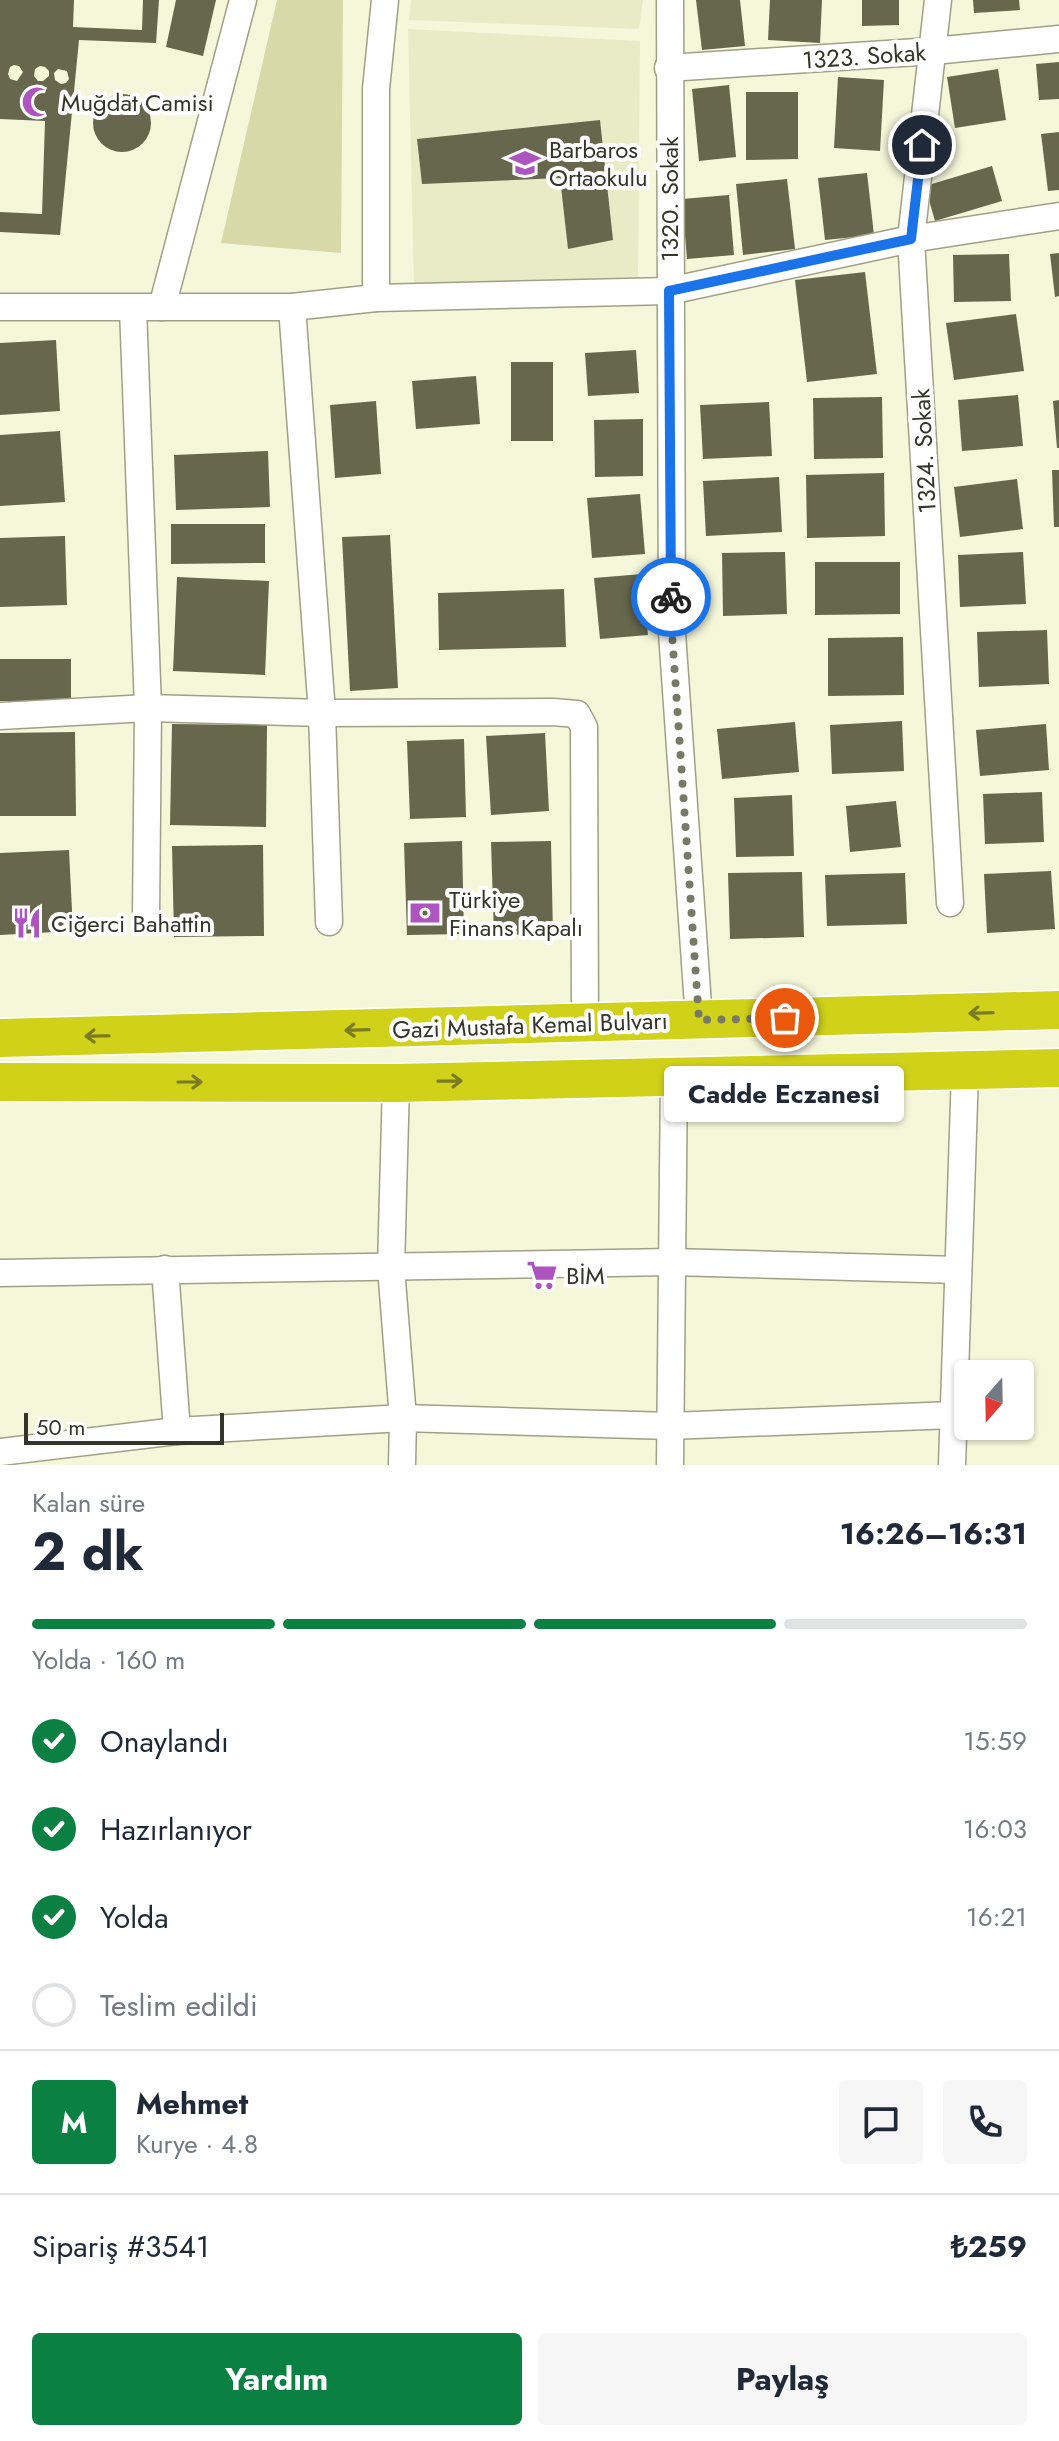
<!DOCTYPE html>
<html lang="tr">
<meta charset="utf-8">
<style>
:root{--surface:#fff;--page:#f6f6f7;--text:#1f2937;--muted:#747a83;--line:#e0e1e3;--accent:#0b8043}
body{margin:0;font-family:Jost,sans-serif;background:var(--page);color:var(--text);height:100vh;display:flex;flex-direction:column;font-size:30px;white-space:nowrap}
*{box-sizing:border-box;margin:0}
p{font-size:26px;color:var(--muted)}
.icon{flex:none;width:44px;height:44px;fill:none;stroke:currentColor;stroke-width:2;stroke-linecap:round;stroke-linejoin:round}
.map{position:relative;height:1465px;overflow:hidden}
.drawer{display:flex;flex-direction:column;background:var(--surface);flex:1}
.drawer>*{flex:none}
.needle{width:52px;rotate:200deg}
.controls{position:absolute;left:954px;top:1360px;display:grid;gap:16px}
.controls a{display:grid;place-items:center;width:80px;height:80px;border-radius:8px;background:var(--surface);box-shadow:0 2px 6px #0004;font-size:40px}
.scale{position:absolute;left:24px;bottom:20px;width:200px;box-sizing:border-box;padding-left:8px;border:4px solid #343529;border-top:0;font-size:22px;line-height:28px;white-space:nowrap;color:#343529;-webkit-text-stroke:6px #fff;paint-order:stroke}
.pin{position:absolute;display:grid;place-items:center;width:68px;height:68px;color:#fff;margin:-34px;border:4px solid #fff;border-radius:50%;box-shadow:0 2px 8px #0007}
.courier{position:absolute;display:grid;place-items:center;width:80px;height:80px;margin:-40px;border:6px solid #1a73e8;border-radius:50%;background:#fff;color:#222;box-shadow:0 2px 10px #0007}
.bubble{position:absolute;height:56px;border-radius:8px;background:var(--surface);box-shadow:0 2px 6px #0004;font-size:26px;font-weight:700;line-height:56px;text-align:center}
.overview em{font-style:normal;font-weight:700}
.overview div{display:flex;flex-direction:column-reverse}
.overview{display:flex;align-items:center;justify-content:space-between;height:136px;padding:0 32px}
h1{font-size:52px;font-weight:700;line-height:60px}
.bar{display:grid;grid-template-columns:repeat(4,1fr);gap:12px 8px;align-content:center;height:96px;padding:0 32px}
.bar i{height:10px;border-radius:6px;background:var(--line)}
.bar .on{background:var(--accent)}
.bar p{grid-column:span 4}
.line{display:flex;align-items:center;gap:20px;padding:0 32px;border-top:2px solid var(--line)}
.line div{flex:1}
.round{display:grid;place-items:center;flex:none;width:84px;height:84px;border-radius:8px;background:var(--page)}
ol{padding:0 32px;list-style:none}
li{display:flex;align-items:center;gap:24px;height:88px}
li p{margin-inline-start:auto}
li .icon{padding:8px;border-radius:50%;background:var(--accent);color:#fff;stroke-width:4}
li:last-child{color:var(--muted)}
li i{width:44px;height:44px;border:4px solid var(--line);border-radius:50%}
.primary-button{display:flex;gap:16px;margin-top:auto;padding:16px 32px}
.primary-button a{flex:1;height:92px;border-radius:8px;background:var(--accent);color:#fff;font-size:32px;font-weight:700;line-height:92px;text-align:center}
.primary-button a+a{background:var(--page);color:var(--text)}
.map>svg:first-child{display:block}
</style>
<div class="map">
<svg width="1059" height="1465" viewBox="0 0 1059 1465">
<rect width="100%" height="100%" fill="#f5f7da"/>
<g fill="#e9ebc6">
<path d="M411 0H643L639 29 409 20Z"/>
<path d="M408 29 640 41 638 284 414 287Z"/>
</g>
<path fill="#d7d9a9" d="M277 0H343L341 253 221 243Z"/>
<g fill="#66674d" fill-rule="evenodd">
<path d="M0 0H74L73 27 142 30 143 0H159L156 43 79 40 60 235 0 232V212L42 214 45 121 0 119ZM14 65 19 66 23 72 17 81 10 79 8 74 10 67ZM40 66 45 67 49 71V76L43 81H38L34 76 35 69ZM58 69 67 71 69 79 66 83 61 84 55 80 54 73Z"/>
<path d="M176 0H216L203 56 166 47Z"/>
<path d="M696 0H740L745 46 702 50Z"/>
<path d="M770 0H822L820 43 768 40Z"/>
<path d="M862 0H899V25L862 26Z"/>
<path d="M973 0H1019L1020 10 974 13Z"/>
<path d="M1059 62V99L1039 100 1036 64Z"/>
<path d="M998 69 1006 120 955 128 947 77Z"/>
<path d="M838 77 884 80 880 151 834 148Z"/>
<path d="M729 85 736 157 699 161 692 89Z"/>
<path d="M746 92H798V159L746 160Z"/>
<circle cx="122" cy="123" r="29"/>
<path d="M600 120 613 240 568 249 560 178 422 184 417 139Z"/>
<path d="M1059 132V190L1048 191 1041 134Z"/>
<path d="M992 166 1002 201 935 221 925 186Z"/>
<path d="M867 173 874 235 825 240 818 178Z"/>
<path d="M787 179 795 249 743 255 736 184Z"/>
<path d="M729 195 734 255 687 259 682 199Z"/>
<path d="M1059 253V296L1055 297 1050 254Z"/>
<path d="M1009 254 1011 301 954 302 953 255Z"/>
<path d="M865 272 877 374 807 382 795 280Z"/>
<path d="M1016 314 1024 371 954 380 946 323Z"/>
<path d="M56 340 60 411 0 415V343Z"/>
<path d="M636 350 639 393 588 396 585 353Z"/>
<rect x="511" y="362" width="42" height="79"/>
<path d="M476 376 480 424 416 429 412 381Z"/>
<path d="M1018 395 1023 446 962 451 958 400Z"/>
<path d="M882 397 883 458 814 459 813 398Z"/>
<path d="M1059 400V448H1057L1053 401Z"/>
<path d="M376 401 381 474 335 478 330 405Z"/>
<path d="M769 402 772 456 703 459 700 405Z"/>
<path d="M643 419V476L595 477 594 420Z"/>
<path d="M60 431 65 502 0 506V435Z"/>
<path d="M268 451 270 507 176 510 174 455Z"/>
<path d="M1052 470H1059V527H1054Z"/>
<path d="M884 473 885 536 807 538 806 475Z"/>
<path d="M779 477 782 532 706 536 703 481Z"/>
<path d="M1017 479 1023 529 960 537 954 487Z"/>
<path d="M640 494 645 554 592 558 587 498Z"/>
<path d="M171 524H265V563L171 564Z"/>
<path d="M390 535 398 688 350 691 342 537Z"/>
<path d="M65 536 67 605 0 607V538Z"/>
<path d="M785 552 787 614 723 616 722 553Z"/>
<path d="M1023 552 1026 604 960 607 958 555Z"/>
<path d="M815 562H900V614L815 615Z"/>
<path d="M642 574 648 635 600 639 594 578Z"/>
<path d="M177 577 269 581 265 675 173 671Z"/>
<path d="M564 589 566 647 439 650 438 593Z"/>
<path d="M1047 630 1049 684 979 687 977 632Z"/>
<path d="M903 637 904 695 828 696V638Z"/>
<rect x="0" y="659" width="71" height="42"/>
<path d="M902 721 904 771 832 774 830 725Z"/>
<path d="M795 722 799 772 722 779 717 729Z"/>
<path d="M172 724 267 725 266 827 170 825Z"/>
<path d="M1046 724 1049 770 980 776 976 730Z"/>
<path d="M75 732 76 816H0V733Z"/>
<path d="M545 733 549 811 491 815 486 736Z"/>
<path d="M464 739 466 817 410 819 407 741Z"/>
<path d="M1042 792 1044 842 985 844 983 794Z"/>
<path d="M792 795 794 856 736 857 734 798Z"/>
<path d="M896 801 901 847 850 852 846 806Z"/>
<path d="M462 841 464 934 407 935 404 843Z"/>
<path d="M551 841 553 934 494 935 491 842Z"/>
<path d="M263 845 264 936 174 937 172 846Z"/>
<path d="M69 850 73 931 0 935V853Z"/>
<path d="M1051 871 1055 929 987 933 984 874Z"/>
<path d="M802 872 804 937 730 939 728 873Z"/>
<path d="M905 873 907 924 827 926 825 875Z"/>
</g>
<g fill="none" stroke-linecap="round" stroke-linejoin="round">
<g stroke="#9fa185" stroke-width="29">
<g id="minor">
<path d="M670 0 672 633 699 1020"/>
<path d="M938 0 911 239 950 903"/>
<path d="M668 68 933 51 1059 39"/>
<path d="M376 298V89L385 0"/>
<path d="M0 307H292L376 298 669 291 911 239 1059 216"/>
<path d="M162 307 243 0"/>
<path d="M292 307 322 713 329 922"/>
<path d="M133 308 148 708 146 916"/>
<path d="M0 716 148 708 322 713 553 712 577 714 584 727 585 1024"/>
<path d="M396 1083 391 1268 403 1418 402 1465"/>
<path d="M165 1269 177 1431"/>
<path d="M0 1273 672 1262 958 1270"/>
<path d="M0 1452 177 1431 403 1418 670 1426 953 1415"/>
<path d="M670 1465 674 1075"/>
<path d="M952 1465 965 1071"/>
</g>
</g>
<g stroke="#fff" stroke-width="41">
<g id="highway">
<path d="M0 1038 1059 1010"/>
<path d="M0 1082 396 1083 1059 1068"/>
</g>
</g>
<use href="#minor" stroke="#fff" stroke-width="26"/>
<use href="#highway" stroke="#d0d119" stroke-width="38"/>
</g>
<defs><path id="oneway-shaft" d="M-6 0H5M1.5-3L5.5 0L1.5 3" fill="none" stroke-width="1.6" stroke-linecap="round" stroke-linejoin="round" transform="scale(2)"/></defs>
<g stroke="#7a7b22">
<use href="#oneway-shaft" transform="translate(981 1013) rotate(178)"/>
<use href="#oneway-shaft" transform="translate(357 1030) rotate(178)"/>
<use href="#oneway-shaft" transform="translate(97 1036) rotate(179)"/>
<use href="#oneway-shaft" transform="translate(450 1081) rotate(-1)"/>
<use href="#oneway-shaft" transform="translate(190 1082)"/>
</g>
<g fill="none" stroke-linecap="round" stroke-linejoin="round">
<path stroke="#787967" stroke-width="8" stroke-dasharray="0 14.4" d="M671 597 672 633 699 1020 785 1018"/>
<path stroke="#1a73e8" stroke-width="10" d="M671 597 669 291 911 239 922 145"/>
</g>
<defs>
<g id="mosque-bare" transform="scale(2.4)"><path d="M3.5-4.9A6 6 0 1 0 3.5 4.9A5 5 0 1 1 3.5-4.9Z" fill="#ae54c1" stroke="#fff" stroke-width="2.5" paint-order="stroke"/></g>
<g id="school-bare" transform="scale(2.4)"><path d="M0-5L7-2L0 1L-7-2ZM-4 1L0 2.5L4 1V4Q0 6-4 4Z" fill="#ae54c1" stroke="#fff" stroke-width="2.5" paint-order="stroke"/></g>
<g id="bank-bare" transform="scale(2.4)"><path d="M-6-4H6V4H-6ZM0-2.3a2.3 2.3 0 1 0 0 4.6a2.3 2.3 0 1 0 0-4.6Z" fill="#ae54c1" stroke="#fff" stroke-width="2.5" paint-order="stroke"/></g>
<g id="restaurant-bare" transform="scale(2.4)"><path d="M-5-6h1v4h1v-4h1v4h1v-4h1v5L-1.5 .5V6h-2V.5L-5-1ZM5-6V6H3V1.5H1.5Q1.5-4 5-6Z" fill="#ae54c1" stroke="#fff" stroke-width="2.5" paint-order="stroke"/></g>
<g id="supermarket-bare" transform="scale(2.4)"><path d="M-6-5.5h2.5l.6 2H6L4.5 2H-2.5L-4.4-4H-6ZM-1.5 3.2a1.3 1.3 0 1 0 .1 0ZM3 3.2a1.3 1.3 0 1 0 .1 0Z" fill="#ae54c1" stroke="#fff" stroke-width="2.5" paint-order="stroke"/></g>
</defs>
<g fill-rule="evenodd">
<use href="#mosque-bare" x="37" y="102"/>
<use href="#school-bare" x="525" y="163"/>
<use href="#bank-bare" x="425" y="913"/>
<use href="#restaurant-bare" x="27" y="923"/>
<use href="#supermarket-bare" x="542" y="1275"/>
</g>
<g text-anchor="middle" dominant-baseline="central" stroke-width="8" stroke-linejoin="round" paint-order="stroke">
<g font-size="24" fill="#343529" stroke="#fff">
<text transform="translate(864 56) rotate(-4)">1323. Sokak</text>
<text transform="translate(669 199) rotate(-90)">1320. Sokak</text>
<text transform="translate(924 451) rotate(-93)">1324. Sokak</text>
<text transform="translate(530 1025) rotate(-2)">Gazi Mustafa Kemal Bulvarı</text>
</g>
<g font-size="24" fill="#343529" stroke="#fff" text-anchor="start">
<text x="61" y="102">Muğdat Camisi</text>
<text x="549" y="149">Barbaros<tspan x="549" dy="28">Ortaokulu</tspan></text>
<text x="449" y="899">Türkiye<tspan x="449" dy="28">Finans Kapalı</tspan></text>
<text x="51" y="923">Ciğerci Bahattin</text>
<text x="566" y="1275">BİM</text>
</g>
</g>
</svg>
<div class="controls">
<a><svg class="needle" viewBox="-14 -14 28 28"><path d="M0-13l5 13h-10z" fill="#e53935"/><path d="M0 13l5-13h-10z" fill="#747a83"/></svg></a>
</div>
<div class="scale">50 m</div>
<div class="pin" style="left:785px;top:1018px;background:#ea580c"><svg class="icon" aria-label="bag" viewBox="0 0 24 24"><path d="M5 8h14l-1 12H6zM9 8a3 3 0 0 1 6 0"/></svg></div>
<div class="pin" style="left:922px;top:145px;background:#1f2937"><svg class="icon" aria-label="home" viewBox="0 0 24 24"><path d="M3 11l9-7 9 7M6 9v11h12V9"/></svg></div>
<div class="courier" style="left:671px;top:597px"><svg class="icon" aria-label="bike" viewBox="0 0 24 24"><circle cx="6" cy="16" r="4"/><circle cx="18" cy="16" r="4"/><path d="M6 16l4-8h5l3 8M10 8l3 8H6M13 5h3"/></svg></div>
<div class="bubble" style="left:664px;top:1066px;width:240px">Cadde Eczanesi</div>
</div>
<section class="drawer">
<div class="overview"><div><h1>2 dk</h1><p>Kalan süre</p></div><em>16:26–16:31</em></div>
<div class="bar"><i class="on"></i><i class="on"></i><i class="on"></i><i></i><p>Yolda · 160 m</p></div>
<ol>
<li><svg class="icon" aria-label="check" viewBox="0 0 24 24"><path d="M5 12l5 5 9-10"/></svg>Onaylandı<p>15:59</p></li>
<li><svg class="icon" aria-label="check" viewBox="0 0 24 24"><path d="M5 12l5 5 9-10"/></svg>Hazırlanıyor<p>16:03</p></li>
<li><svg class="icon" aria-label="check" viewBox="0 0 24 24"><path d="M5 12l5 5 9-10"/></svg>Yolda<p>16:21</p></li>
<li><i></i>Teslim edildi</li>
</ol>
<div class="line" style="height:144px"><b class="round" style="background:var(--accent);color:#fff">M</b><div><b>Mehmet</b><p>Kurye · 4.8</p></div><a class="round"><svg class="icon" aria-label="chat" viewBox="0 0 24 24"><path d="M4 5h16v11H9l-5 4z"/></svg></a><a class="round"><svg class="icon" aria-label="phone" viewBox="0 0 24 24"><path d="M5 4h4l2 5-3 2q2 4 5 5l2-3 5 2v4C11 20 4 13 5 4z"/></svg></a></div>
<div class="line" style="height:104px"><div>Sipariş #3541</div><b>₺259</b></div>
<div class="primary-button"><a>Yardım</a><a>Paylaş</a></div>
</section>
